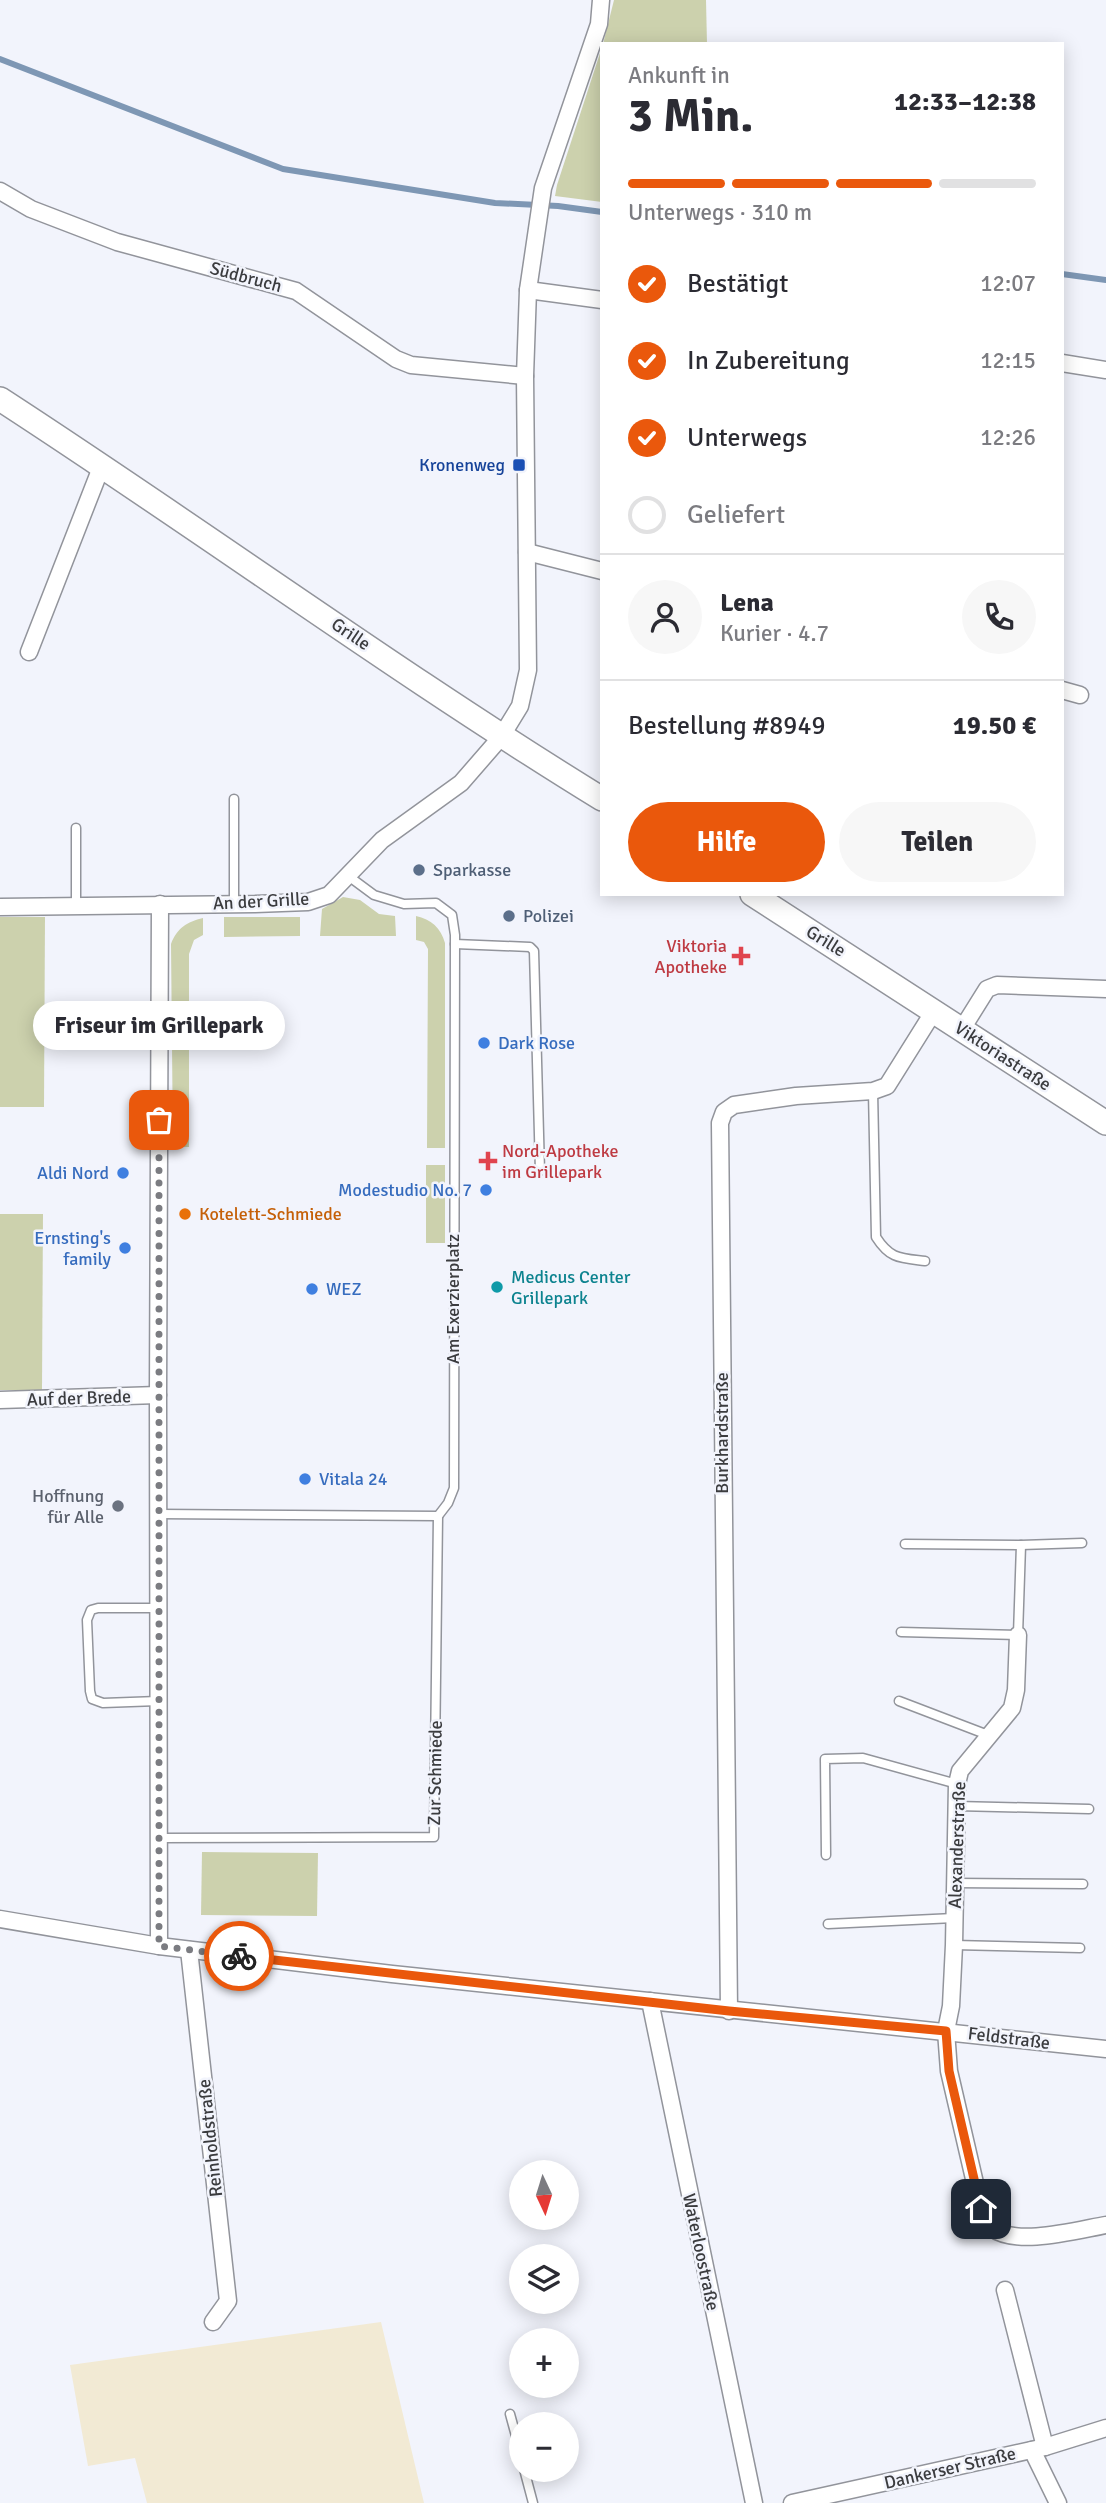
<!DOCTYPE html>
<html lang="de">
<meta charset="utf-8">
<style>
:root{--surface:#fff;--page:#f7f7f7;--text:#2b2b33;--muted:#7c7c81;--line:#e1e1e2;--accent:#ea580c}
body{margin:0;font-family:Signika,sans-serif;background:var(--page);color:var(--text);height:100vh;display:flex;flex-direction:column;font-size:26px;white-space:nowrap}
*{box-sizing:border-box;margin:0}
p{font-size:23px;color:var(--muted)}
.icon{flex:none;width:38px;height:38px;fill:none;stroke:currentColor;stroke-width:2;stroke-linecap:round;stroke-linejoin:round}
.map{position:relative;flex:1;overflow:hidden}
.details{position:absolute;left:600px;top:42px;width:464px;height:854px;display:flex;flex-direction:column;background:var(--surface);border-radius:0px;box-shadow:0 4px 18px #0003}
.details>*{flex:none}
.needle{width:46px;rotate:176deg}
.fabs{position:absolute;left:509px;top:2160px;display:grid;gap:14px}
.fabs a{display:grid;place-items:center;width:70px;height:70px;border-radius:50%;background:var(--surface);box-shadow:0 4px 18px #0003;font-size:35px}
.pin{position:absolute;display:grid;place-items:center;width:60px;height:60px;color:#fff;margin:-30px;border-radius:14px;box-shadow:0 4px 10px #0006}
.courier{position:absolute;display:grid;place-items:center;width:70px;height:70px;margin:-35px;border:5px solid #ea580c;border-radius:50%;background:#fff;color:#222;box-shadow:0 2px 9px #0007}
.bubble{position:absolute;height:49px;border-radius:24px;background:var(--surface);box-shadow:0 4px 18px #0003;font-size:23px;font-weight:700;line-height:49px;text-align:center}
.head em{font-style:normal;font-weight:700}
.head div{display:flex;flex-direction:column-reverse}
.head{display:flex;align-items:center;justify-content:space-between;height:119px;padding:0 28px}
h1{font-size:46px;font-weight:700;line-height:52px}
.bar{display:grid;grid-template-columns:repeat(4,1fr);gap:10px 7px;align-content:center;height:84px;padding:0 28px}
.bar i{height:9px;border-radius:5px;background:var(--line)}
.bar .active{background:var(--accent)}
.bar p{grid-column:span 4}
.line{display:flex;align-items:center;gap:18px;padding:0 28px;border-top:2px solid var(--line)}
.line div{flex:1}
.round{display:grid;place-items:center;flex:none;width:74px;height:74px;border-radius:37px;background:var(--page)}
ol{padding:0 28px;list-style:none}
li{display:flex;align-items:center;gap:21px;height:77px}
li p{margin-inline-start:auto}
li .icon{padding:7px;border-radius:50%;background:var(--accent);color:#fff;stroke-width:4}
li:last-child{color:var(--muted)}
li i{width:38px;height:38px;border:4px solid var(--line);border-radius:50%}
.cta{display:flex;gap:14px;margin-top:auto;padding:14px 28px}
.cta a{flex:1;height:80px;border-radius:42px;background:var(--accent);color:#fff;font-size:28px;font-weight:700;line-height:80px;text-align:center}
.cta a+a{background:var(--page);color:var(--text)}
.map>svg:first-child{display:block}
</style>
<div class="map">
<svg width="1106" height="2503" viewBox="0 0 1106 2503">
<rect width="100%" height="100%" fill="#f2f4fc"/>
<path fill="#f2ead4" d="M381 2322 424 2503H147L135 2458 88 2466 70 2365Z"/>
<g fill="#ccd1ad">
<path d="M614 0H706L707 44H603Z"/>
<path d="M602 47V202L555 196 557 185Z"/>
<path d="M343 897 360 900 379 914 395 916 396 936H320L322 909Z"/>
<path d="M416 916C431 919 441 928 445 943V1148H427L428 949 424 942 416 940Z"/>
<path d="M0 917H45L44 1107H0Z"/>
<path d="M224 917H300V936L224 937Z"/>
<path d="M203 918V935L194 940 189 954V1147H173L171 944C177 928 187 922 203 918Z"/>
<rect x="426" y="1165" width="19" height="78"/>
<path d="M0 1214H43L42 1390H0Z"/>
<path d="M202 1852 318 1853 317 1916 201 1915Z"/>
</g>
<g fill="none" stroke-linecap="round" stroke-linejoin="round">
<g stroke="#7e97b4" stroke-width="6">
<path d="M0 59 283 169 495 203 558 206 602 212"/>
<path d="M1062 274 1106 280"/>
</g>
<g stroke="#92949b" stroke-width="11">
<g id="service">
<path d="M234 799V904"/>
<path d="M76 907V828"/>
<path d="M455 944 530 947 534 951 540 1171"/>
<path d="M873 1091 876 1237C890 1259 900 1258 925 1261"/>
<path d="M159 1514 438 1516 448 1503 454 1488 455 935 452 915 436 903 404 904 374 895 347 875"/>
<path d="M1021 1545 1082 1543"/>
<path d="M901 1632 1018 1635 1021 1545 905 1544"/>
<path d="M158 1701 103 1703 92 1699 90 1691 87 1620 91 1610 98 1608H159"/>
<path d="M899 1701 988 1735"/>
<path d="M956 1806 1089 1809"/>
<path d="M158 1838 434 1837 438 1516"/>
<path d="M826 1855 825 1759 863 1758 957 1784"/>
<path d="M954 1883 1083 1884"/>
<path d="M828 1924 954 1918"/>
<path d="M954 1945 1080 1948"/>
<path d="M510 2414 522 2458"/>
<path d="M524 2469 533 2503"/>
</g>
</g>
<g stroke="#92949b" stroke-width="19">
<g id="minor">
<path d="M0 191 31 209 117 242 296 291 396 359 411 365 525 376"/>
<path d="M528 290 602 300"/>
<path d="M1062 363 1106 370"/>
<path d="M527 552 602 571"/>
<path d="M29 652 102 465"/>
<path d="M1062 690 1080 695"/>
<path d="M0 907 255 904 308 902 329 895 382 840 461 783 501 737 520 706 528 670 525 376 528 290 543 188 599 24 601 0"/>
<path d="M962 1029 987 989 997 985 1106 989"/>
<path d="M0 1400 158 1395"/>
<path d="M1018 1635 1016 1690 1012 1708 960 1771 957 1784 954 1945 951 2006 946 2031 949 2071 981 2209C984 2215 987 2224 992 2228 1016 2247 1077 2230 1106 2225"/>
<path d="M0 1919 159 1946 392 1974 1106 2049"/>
<path d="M159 1946 158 1395 160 904"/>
<path d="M189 1950 228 2301 213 2322"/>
<path d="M650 2001 754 2503"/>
<path d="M729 2011 720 1123 724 1112 734 1105 796 1096 873 1091 887 1086 934 1011"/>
<path d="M1005 2290 1045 2447"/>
<path d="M1032 2450 1058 2503"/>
<path d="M792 2503 1045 2447 1106 2428"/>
</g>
</g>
<g stroke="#92949b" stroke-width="26">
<g id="secondary">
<path d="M0 399C202 530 397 673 602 799"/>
<path d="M752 894 1106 1123"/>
</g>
</g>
<use href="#service" stroke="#fff" stroke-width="8"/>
<use href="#minor" stroke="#fff" stroke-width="16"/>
<use href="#secondary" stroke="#fff" stroke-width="23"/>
</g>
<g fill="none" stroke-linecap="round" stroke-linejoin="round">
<path stroke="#7b7c81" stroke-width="7" stroke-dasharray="0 12.6" d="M159 1120V1946L239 1956"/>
<path stroke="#ea580c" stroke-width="9" d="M239 1956 729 2011 946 2031 949 2071 981 2209"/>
</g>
<rect fill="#1a4fb4" stroke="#f2f4fc" stroke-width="2.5" x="512" y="458" width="14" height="14" rx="3.5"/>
<g fill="#5c6f8a" stroke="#f2f4fc" stroke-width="2.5">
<circle cx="419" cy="870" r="7"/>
<circle cx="509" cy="916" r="7"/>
</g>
<g fill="#e0444e" stroke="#f2f4fc" stroke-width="2.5">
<path d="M737.5 945.5h7v7h7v7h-7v7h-7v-7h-7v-7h7z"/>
<path d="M484.5 1150.5h7v7h7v7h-7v7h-7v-7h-7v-7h7z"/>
</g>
<g fill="#3f7fe0" stroke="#f2f4fc" stroke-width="2.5">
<circle cx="484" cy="1043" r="7"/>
<circle cx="123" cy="1173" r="7"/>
<circle cx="486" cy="1190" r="7"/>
<circle cx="125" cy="1248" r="7"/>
<circle cx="312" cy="1289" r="7"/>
<circle cx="305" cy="1479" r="7"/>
</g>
<circle fill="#e8710a" stroke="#f2f4fc" stroke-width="2.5" cx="185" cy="1214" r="7"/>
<circle fill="#0f9aa8" stroke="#f2f4fc" stroke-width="2.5" cx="497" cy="1287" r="7"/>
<circle fill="#6b7280" stroke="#f2f4fc" stroke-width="2.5" cx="118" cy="1506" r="7"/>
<g text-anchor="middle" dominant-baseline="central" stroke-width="5" stroke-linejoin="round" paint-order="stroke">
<g font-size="18" fill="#3b3c3f" stroke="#f2f4fc">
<text transform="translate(246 277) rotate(15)">Südbruch</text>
<text transform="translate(351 634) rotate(34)">Grille</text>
<text transform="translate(261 901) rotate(-3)">An der Grille</text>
<text transform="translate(826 941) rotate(32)">Grille</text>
<text transform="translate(1003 1056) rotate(33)">Viktoriastraße</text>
<text transform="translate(453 1299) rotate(-90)">Am Exerzierplatz</text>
<text transform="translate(79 1398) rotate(-2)">Auf der Brede</text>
<text transform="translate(722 1433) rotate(-90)">Burkhardstraße</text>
<text transform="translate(435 1773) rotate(-89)">Zur Schmiede</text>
<text transform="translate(957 1845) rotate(-88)">Alexanderstraße</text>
<text transform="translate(1009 2038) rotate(7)">Feldstraße</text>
<text transform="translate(210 2138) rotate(-96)">Reinholdstraße</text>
<text transform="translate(701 2252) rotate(78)">Waterloostraße</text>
<text transform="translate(950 2468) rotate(-13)">Dankerser Straße</text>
</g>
<g font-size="18" fill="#164399" stroke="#f2f4fc" text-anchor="end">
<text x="505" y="465">Kronenweg</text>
</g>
<g font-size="18" fill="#4e5e75" stroke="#f2f4fc" text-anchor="start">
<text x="433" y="870">Sparkasse</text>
<text x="523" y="916">Polizei</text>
</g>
<g font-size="18" fill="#be3a42" stroke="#f2f4fc" text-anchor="end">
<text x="727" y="946">Viktoria<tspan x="727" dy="21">Apotheke</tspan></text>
<text x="502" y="1151" text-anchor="start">Nord-Apotheke<tspan x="502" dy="21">im Grillepark</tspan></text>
</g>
<g font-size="18" fill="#366cbe" stroke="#f2f4fc" text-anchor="start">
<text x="498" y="1043">Dark Rose</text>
<text x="109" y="1173" text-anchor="end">Aldi Nord</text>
<text x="472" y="1190" text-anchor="end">Modestudio No. 7</text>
<text x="111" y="1238" text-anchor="end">Ernsting's<tspan x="111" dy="21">family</tspan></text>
<text x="326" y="1289">WEZ</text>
<text x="319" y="1479">Vitala 24</text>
</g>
<g font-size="18" fill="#c56008" stroke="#f2f4fc" text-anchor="start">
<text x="199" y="1214">Kotelett-Schmiede</text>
</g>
<g font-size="18" fill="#0d838f" stroke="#f2f4fc" text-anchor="start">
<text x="511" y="1277">Medicus Center<tspan x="511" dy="21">Grillepark</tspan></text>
</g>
<g font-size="18" fill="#5b616d" stroke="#f2f4fc" text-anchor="end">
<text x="104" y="1496">Hoffnung<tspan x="104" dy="21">für Alle</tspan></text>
</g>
</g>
</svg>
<div class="fabs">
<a><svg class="needle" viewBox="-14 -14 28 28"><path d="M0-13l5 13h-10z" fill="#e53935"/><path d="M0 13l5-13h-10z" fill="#7c7c81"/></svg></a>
<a><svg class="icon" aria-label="layers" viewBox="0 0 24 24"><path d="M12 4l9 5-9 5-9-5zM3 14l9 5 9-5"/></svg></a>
<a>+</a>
<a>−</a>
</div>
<div class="pin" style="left:159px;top:1120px;background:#ea580c"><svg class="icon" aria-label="bag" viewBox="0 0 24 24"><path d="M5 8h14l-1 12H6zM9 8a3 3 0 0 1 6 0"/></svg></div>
<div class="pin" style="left:981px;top:2209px;background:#1f2937"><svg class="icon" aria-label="home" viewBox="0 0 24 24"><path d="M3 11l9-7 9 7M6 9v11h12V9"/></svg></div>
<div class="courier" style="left:239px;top:1956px"><svg class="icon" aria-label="bike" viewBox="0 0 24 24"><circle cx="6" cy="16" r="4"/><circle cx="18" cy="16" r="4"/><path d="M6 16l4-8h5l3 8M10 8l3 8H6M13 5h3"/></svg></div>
<div class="bubble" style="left:33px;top:1001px;width:252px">Friseur im Grillepark</div>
<section class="details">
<div class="head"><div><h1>3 Min.</h1><p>Ankunft in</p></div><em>12:33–12:38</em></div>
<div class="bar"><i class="active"></i><i class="active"></i><i class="active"></i><i></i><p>Unterwegs · 310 m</p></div>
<ol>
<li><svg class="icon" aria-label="check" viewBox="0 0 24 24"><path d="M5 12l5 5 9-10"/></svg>Bestätigt<p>12:07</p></li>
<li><svg class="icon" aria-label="check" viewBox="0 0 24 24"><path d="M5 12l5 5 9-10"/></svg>In Zubereitung<p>12:15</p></li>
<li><svg class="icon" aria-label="check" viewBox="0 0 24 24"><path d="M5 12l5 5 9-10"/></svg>Unterwegs<p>12:26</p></li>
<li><i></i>Geliefert</li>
</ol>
<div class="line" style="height:126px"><a class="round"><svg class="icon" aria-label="person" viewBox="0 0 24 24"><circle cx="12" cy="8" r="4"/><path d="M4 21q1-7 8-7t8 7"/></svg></a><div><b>Lena</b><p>Kurier · 4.7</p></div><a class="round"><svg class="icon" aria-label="phone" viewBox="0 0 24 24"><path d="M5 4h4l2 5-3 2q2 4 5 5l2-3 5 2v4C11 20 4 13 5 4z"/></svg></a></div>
<div class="line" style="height:91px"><div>Bestellung #8949</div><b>19.50 €</b></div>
<div class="cta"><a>Hilfe</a><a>Teilen</a></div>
</section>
</div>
